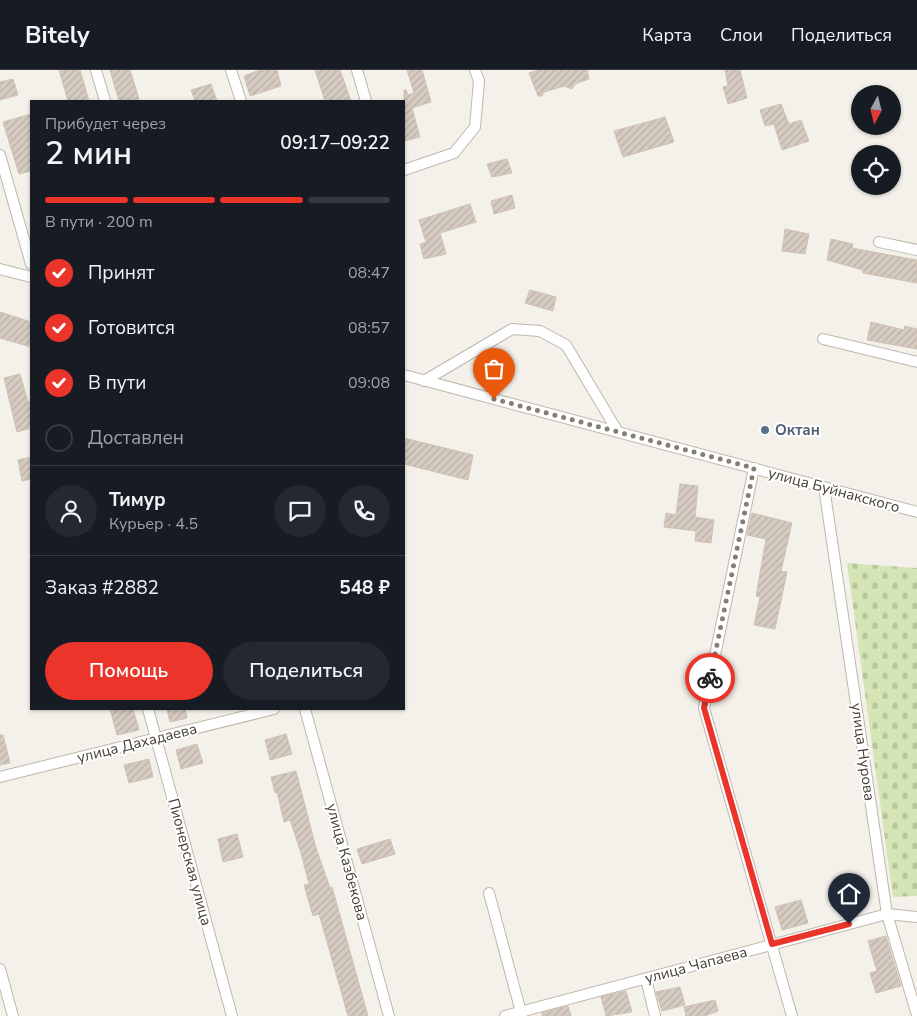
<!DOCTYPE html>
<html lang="ru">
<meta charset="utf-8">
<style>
:root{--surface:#171b24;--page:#242831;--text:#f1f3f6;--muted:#9ea1a6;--line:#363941;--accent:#eb342a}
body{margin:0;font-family:"Nunito Sans",sans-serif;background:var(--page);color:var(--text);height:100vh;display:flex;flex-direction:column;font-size:19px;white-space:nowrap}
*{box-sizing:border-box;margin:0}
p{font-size:16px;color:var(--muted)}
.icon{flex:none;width:28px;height:28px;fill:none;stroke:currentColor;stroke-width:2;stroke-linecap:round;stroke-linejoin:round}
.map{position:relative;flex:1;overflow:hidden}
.sheet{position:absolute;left:30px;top:30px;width:375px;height:610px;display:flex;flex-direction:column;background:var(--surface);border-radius:0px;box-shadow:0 1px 4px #0004}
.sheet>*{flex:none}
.needle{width:32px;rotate:187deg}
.buttons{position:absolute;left:851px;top:15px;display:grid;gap:10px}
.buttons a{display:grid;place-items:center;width:50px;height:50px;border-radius:50%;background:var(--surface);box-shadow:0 1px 4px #0004;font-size:25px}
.pin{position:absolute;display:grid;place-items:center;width:42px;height:42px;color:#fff;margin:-51px -21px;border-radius:50% 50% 50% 0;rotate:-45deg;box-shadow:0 0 5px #0007}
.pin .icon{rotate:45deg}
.courier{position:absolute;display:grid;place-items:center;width:50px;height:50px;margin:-25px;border:4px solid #eb342a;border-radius:50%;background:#fff;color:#222;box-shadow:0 1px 6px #0007}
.head em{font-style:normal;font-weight:600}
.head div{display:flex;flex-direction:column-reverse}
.head{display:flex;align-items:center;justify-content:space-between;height:85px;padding:0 15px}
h1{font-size:32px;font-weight:600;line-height:38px}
.bar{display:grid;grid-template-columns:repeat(4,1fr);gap:8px 5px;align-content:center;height:60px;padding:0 15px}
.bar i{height:6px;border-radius:4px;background:var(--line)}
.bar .selected{background:var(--accent)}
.bar p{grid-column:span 4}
.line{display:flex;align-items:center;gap:12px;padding:0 15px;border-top:1px solid var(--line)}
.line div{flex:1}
.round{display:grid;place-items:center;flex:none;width:52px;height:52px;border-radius:26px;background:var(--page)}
ol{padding:0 15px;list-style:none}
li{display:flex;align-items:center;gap:15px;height:55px}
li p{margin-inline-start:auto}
li .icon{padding:5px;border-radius:50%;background:var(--accent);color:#fff;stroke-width:4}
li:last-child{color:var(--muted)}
li i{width:28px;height:28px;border:2px solid var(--line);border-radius:50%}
.cta{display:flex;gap:10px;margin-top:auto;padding:10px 15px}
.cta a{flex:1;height:58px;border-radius:30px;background:var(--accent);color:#fff;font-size:20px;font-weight:600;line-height:58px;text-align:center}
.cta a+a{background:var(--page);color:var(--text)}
header{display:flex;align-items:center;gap:30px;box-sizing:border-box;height:70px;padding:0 25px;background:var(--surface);border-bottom:1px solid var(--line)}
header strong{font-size:24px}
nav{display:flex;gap:28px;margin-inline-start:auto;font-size:18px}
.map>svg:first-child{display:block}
</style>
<header>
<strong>Bitely</strong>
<nav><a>Карта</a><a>Слои</a><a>Поделиться</a></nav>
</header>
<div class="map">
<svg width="917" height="946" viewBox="0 0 917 946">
<defs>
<pattern id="cemetery-stones" width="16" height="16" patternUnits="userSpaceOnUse" patternTransform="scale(1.25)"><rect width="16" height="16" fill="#d5e5b6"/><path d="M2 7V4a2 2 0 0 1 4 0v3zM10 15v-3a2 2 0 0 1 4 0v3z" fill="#b8c69d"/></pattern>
<pattern id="building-hatch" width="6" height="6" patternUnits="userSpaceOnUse" patternTransform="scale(1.25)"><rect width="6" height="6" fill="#d5cbc0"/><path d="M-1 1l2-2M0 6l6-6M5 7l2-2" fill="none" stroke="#b8afa6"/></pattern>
</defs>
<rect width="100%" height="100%" fill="#f4f0ea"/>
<path fill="url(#cemetery-stones)" d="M847 493 917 498V826L893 827Z"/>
<g fill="url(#building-hatch)" stroke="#cfc2b4">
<path d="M59 0H80L89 31H68Z"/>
<path d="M110 0H130L139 29 119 31Z"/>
<path d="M260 0H277L281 16 250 26 244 6Z"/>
<path d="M315 0H340L351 31H325Z"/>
<path d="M407 0H422L431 32 412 38 420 67 404 71V20H406L408 25 414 23Z"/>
<path d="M539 0H587L589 9 575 14 572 19 564 16 544 22 542 26H538L529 3Z"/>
<path d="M725 0H740L747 28 728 34 723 17 728 16Z"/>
<path d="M13 9 18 25 0 30V12Z"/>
<path d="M211 14 217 31H195L191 20Z"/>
<path d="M781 34 789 54 801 50 809 71 782 80 774 54 765 56 760 40Z"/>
<path d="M31 44V101L19 104 3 52Z"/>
<path d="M665 47 674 72 623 87 614 61Z"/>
<path d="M507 89 512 103 492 107 487 94Z"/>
<path d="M512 125 515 138 494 144 491 131Z"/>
<path d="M470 134 476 152 440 163 446 184 424 189 420 174 426 172 419 150Z"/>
<path d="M785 159 809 164 805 184 782 181Z"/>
<path d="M831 169 853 174 852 178 917 190V213L863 203V200L827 190Z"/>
<path d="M530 220 556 227 553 241 525 233Z"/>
<path d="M0 242 31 252V277L0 268Z"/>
<path d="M871 252 904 260 905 256 917 259V279L867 270Z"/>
<path d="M20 304 28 332H31V358L17 362 4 308Z"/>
<path d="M404 368 473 385 468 410 404 394Z"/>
<path d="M31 387V409L22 411 18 390Z"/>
<path d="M680 414 698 416 695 447 714 450 711 473 695 471 696 461 664 457 666 443 676 445Z"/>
<path d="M752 443 792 453 781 501 787 502 775 559 754 555 760 527 756 526 766 469 747 465Z"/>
<path d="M110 639H133L139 660 117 665Z"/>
<path d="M167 639H185L187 648 170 652Z"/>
<path d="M286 664 292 684 270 690 265 670Z"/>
<path d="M0 665H3L10 693 0 695Z"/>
<path d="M197 674 203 693 181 699 176 680Z"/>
<path d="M149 689 153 707 129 713 124 695Z"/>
<path d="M296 701 316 778 330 818 332 817 368 946H348L319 844 313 846 304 815 309 814 301 783 290 750 284 752 277 722 275 723 271 707Z"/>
<path d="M237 764 243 787 223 792 218 769Z"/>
<path d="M390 769 395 784 362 794 357 779Z"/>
<path d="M801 830 808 853 782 860 775 837Z"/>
<path d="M886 866 901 916 876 923 870 903 877 901 868 871Z"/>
<path d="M680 917 685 935 662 941 656 922Z"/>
<path d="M626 921 632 942 606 946 601 927Z"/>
<path d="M715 930 718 941 705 946H686L684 937Z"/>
<path d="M568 936 571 946H542V943Z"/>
</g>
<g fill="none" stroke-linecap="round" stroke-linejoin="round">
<g stroke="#bfb7ad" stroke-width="12">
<g id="minor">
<path d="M96 0 105 31"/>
<path d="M231 0 241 31"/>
<path d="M357 0 366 31"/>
<path d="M0 85 31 194"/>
<path d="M404 100 454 83 475 57 479 11 475 0"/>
<path d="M879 172 917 180"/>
<path d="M0 199 31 207"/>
<path d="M823 269 917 292"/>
<path d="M404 305 917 442"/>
<path d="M424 311 512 259 540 261 566 275 618 362"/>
<path d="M754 398 704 638 792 946"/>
<path d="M824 417 887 844 917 945"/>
<path d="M148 639 232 946"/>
<path d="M305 639 389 946"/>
<path d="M0 707 274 639"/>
<path d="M489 823 522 946"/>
<path d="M0 899 13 946"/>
<path d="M646 909 655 946"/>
<path d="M505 946 887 844 917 847"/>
</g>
</g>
<use href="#minor" stroke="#fff" stroke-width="10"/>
</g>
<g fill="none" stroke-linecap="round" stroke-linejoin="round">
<path stroke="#847e77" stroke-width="5" stroke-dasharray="0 9" d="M494 329 754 398 710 608"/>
<path stroke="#eb342a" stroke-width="6" d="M710 608 704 638 772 874 849 854"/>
</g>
<circle fill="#5c6f8a" stroke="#fff" stroke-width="2" cx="765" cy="360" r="5"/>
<g text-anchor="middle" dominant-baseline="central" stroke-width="4" stroke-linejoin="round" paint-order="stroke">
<g font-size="15" font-weight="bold" fill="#4e5e75" stroke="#fff" text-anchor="start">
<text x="775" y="360">Октан</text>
</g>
<g font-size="15" fill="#474039" stroke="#fff">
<text transform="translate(834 420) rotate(15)">улица Буйнакского</text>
<text transform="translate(137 673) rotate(-14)">улица Дахадаева</text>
<text transform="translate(863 682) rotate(82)">улица Нурова</text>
<text transform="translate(190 792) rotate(75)">Пионерская улица</text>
<text transform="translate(347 792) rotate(75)">улица Казбекова</text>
<text transform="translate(696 895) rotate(-15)">улица Чапаева</text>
</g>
</g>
</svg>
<div class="buttons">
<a><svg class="needle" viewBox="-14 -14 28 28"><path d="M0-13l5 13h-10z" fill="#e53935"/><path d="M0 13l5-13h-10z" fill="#9ea1a6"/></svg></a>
<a><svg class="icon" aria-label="locate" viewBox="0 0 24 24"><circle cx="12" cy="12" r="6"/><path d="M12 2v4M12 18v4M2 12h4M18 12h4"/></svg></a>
</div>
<div class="pin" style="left:494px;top:329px;background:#ea580c"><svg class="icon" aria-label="bag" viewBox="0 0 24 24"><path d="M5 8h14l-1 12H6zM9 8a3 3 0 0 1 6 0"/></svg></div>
<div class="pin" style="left:849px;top:854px;background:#1f2937"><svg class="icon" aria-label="home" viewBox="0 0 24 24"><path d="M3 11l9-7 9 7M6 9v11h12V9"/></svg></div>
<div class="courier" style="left:710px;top:608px"><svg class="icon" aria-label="bike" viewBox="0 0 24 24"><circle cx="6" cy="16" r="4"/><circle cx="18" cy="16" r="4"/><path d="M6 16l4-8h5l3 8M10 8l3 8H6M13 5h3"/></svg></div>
<section class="sheet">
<div class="head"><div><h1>2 мин</h1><p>Прибудет через</p></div><em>09:17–09:22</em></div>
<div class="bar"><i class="selected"></i><i class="selected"></i><i class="selected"></i><i></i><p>В пути · 200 m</p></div>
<ol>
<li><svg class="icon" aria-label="check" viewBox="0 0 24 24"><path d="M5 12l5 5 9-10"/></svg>Принят<p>08:47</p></li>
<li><svg class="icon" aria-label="check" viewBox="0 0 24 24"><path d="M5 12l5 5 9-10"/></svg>Готовится<p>08:57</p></li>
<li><svg class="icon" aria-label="check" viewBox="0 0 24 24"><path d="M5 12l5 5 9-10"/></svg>В пути<p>09:08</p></li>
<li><i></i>Доставлен</li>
</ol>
<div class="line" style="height:90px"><a class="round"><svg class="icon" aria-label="person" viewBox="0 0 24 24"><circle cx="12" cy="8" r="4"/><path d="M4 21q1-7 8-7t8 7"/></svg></a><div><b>Тимур</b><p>Курьер · 4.5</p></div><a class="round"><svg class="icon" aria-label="chat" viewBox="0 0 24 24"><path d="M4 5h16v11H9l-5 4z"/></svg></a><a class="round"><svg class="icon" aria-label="phone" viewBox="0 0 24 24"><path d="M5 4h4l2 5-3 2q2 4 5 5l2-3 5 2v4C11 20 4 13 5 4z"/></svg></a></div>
<div class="line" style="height:65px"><div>Заказ #2882</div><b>548 ₽</b></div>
<div class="cta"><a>Помощь</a><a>Поделиться</a></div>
</section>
</div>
